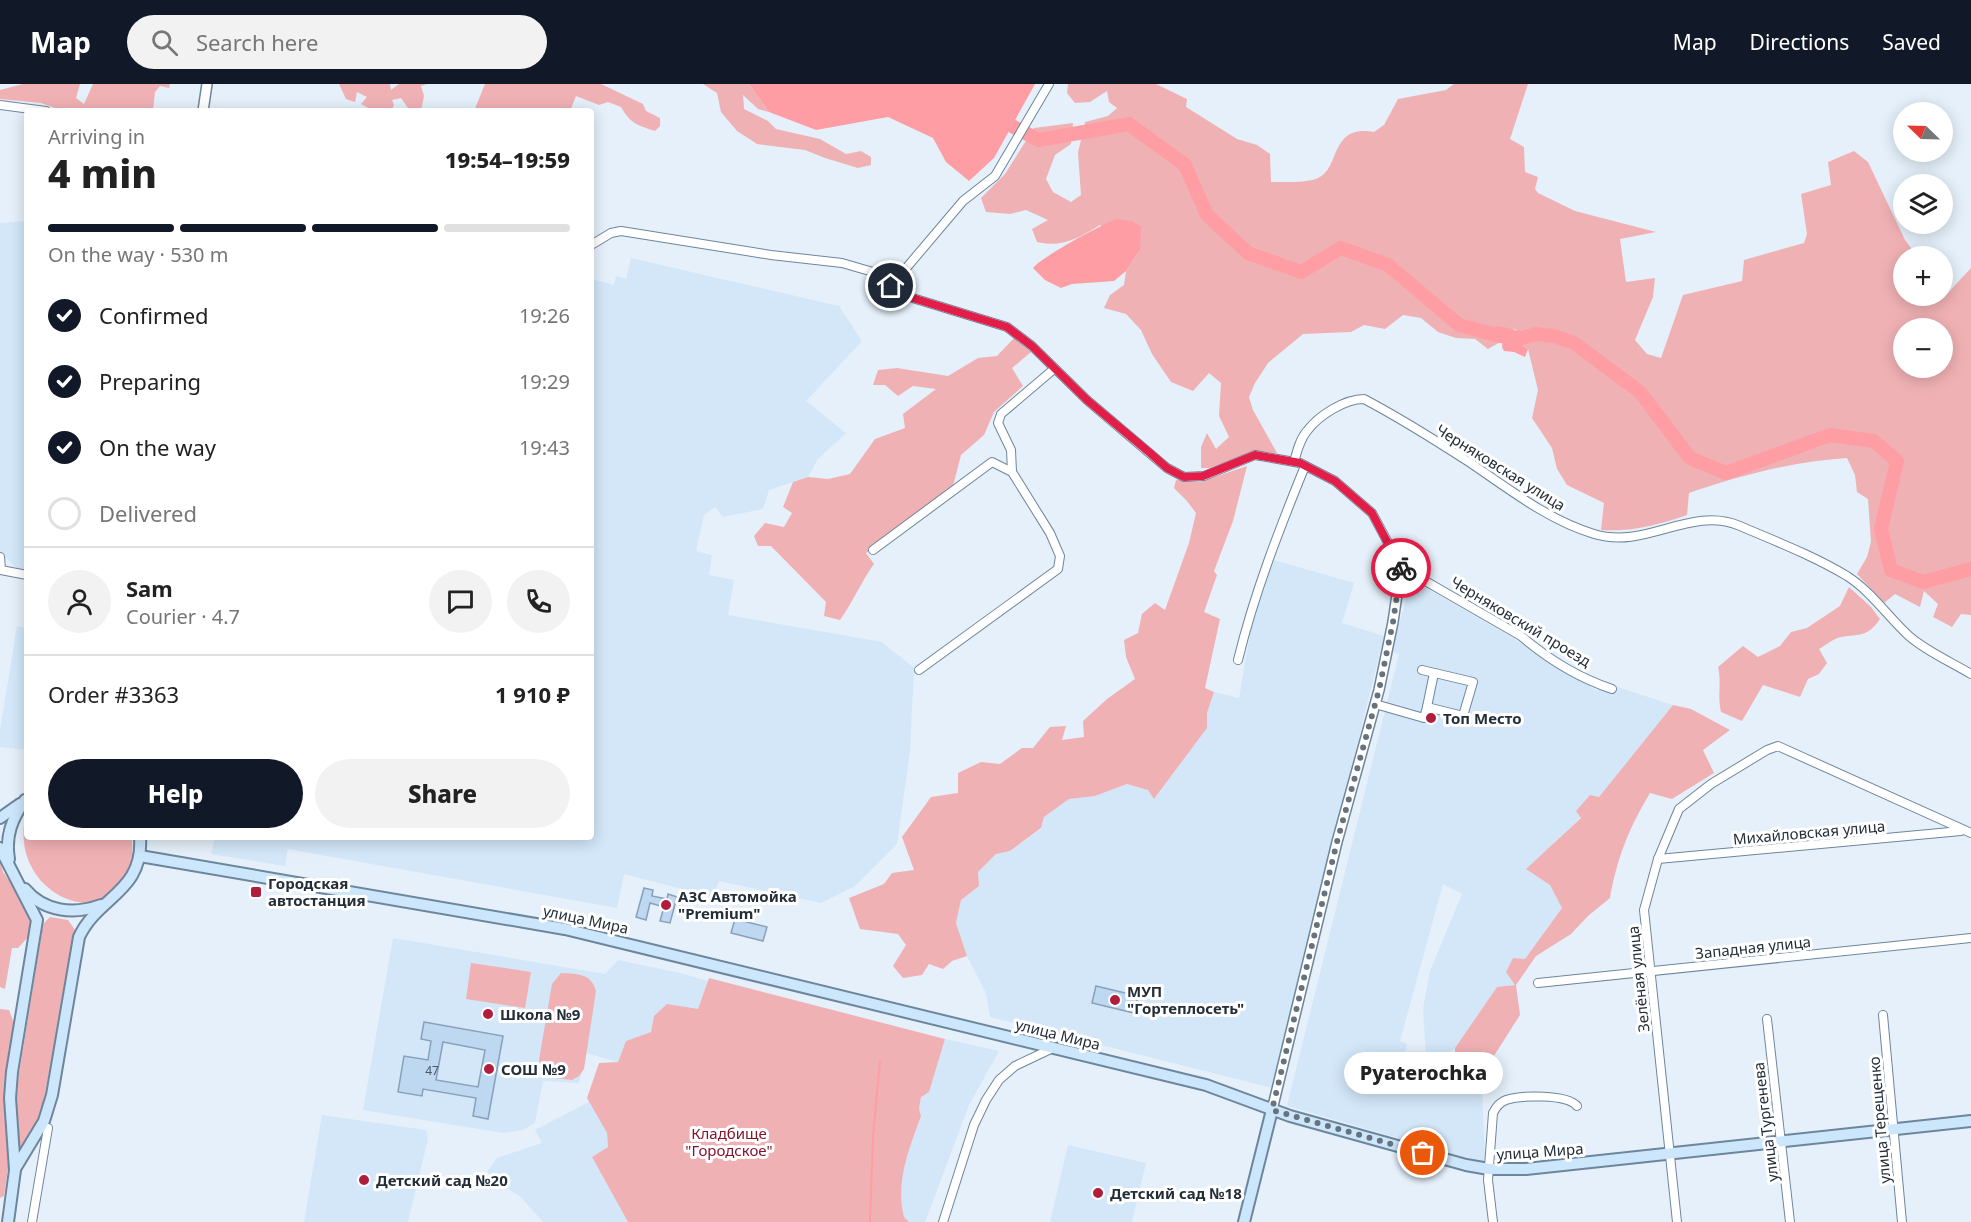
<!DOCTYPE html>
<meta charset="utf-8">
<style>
:root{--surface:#fff;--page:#f2f2f2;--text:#222;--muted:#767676;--line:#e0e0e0;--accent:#111827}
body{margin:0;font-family:"Noto Sans",sans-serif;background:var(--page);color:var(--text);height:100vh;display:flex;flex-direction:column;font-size:22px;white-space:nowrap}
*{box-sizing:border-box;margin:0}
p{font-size:20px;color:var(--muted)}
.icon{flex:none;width:33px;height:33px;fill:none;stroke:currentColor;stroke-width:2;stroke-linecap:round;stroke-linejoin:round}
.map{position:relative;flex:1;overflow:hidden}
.drawer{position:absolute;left:24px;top:24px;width:570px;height:732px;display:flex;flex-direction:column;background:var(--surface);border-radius:6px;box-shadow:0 3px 15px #0003}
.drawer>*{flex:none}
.needle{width:39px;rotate:293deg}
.tools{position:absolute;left:1893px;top:18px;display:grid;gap:12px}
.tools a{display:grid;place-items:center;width:60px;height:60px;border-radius:50%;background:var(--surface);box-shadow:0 3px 15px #0003;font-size:30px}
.pin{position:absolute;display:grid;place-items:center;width:51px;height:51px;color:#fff;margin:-26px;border:3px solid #fff;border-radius:50%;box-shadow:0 2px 6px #0007}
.courier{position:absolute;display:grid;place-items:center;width:60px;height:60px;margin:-30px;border:4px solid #e11d48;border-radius:50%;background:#fff;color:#222;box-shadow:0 2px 8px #0007}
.bubble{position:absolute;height:42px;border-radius:21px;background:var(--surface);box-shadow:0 3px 15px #0003;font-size:20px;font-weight:800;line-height:42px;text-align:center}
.summary em{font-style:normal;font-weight:800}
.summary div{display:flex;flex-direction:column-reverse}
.summary{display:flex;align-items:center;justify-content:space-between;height:102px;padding:0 24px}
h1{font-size:39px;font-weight:800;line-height:45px}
.bar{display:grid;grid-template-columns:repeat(4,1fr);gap:9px 6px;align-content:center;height:72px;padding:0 24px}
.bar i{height:8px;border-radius:4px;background:var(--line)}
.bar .on{background:var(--accent)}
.bar p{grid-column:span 4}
.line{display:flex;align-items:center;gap:15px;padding:0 24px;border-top:2px solid var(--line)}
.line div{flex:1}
.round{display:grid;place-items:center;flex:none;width:63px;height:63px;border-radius:32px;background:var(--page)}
ol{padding:0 24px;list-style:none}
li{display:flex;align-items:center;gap:18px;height:66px}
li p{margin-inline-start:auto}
li .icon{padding:6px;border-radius:50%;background:var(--accent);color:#fff;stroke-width:4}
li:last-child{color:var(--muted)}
li i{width:33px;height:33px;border:3px solid var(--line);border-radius:50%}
.button{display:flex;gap:12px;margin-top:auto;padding:12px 24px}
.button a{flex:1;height:69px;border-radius:36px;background:var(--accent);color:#fff;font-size:24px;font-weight:800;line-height:69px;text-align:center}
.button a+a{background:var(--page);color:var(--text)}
header{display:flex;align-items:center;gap:36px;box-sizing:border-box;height:84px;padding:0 30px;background:var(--accent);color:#fff}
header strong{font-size:28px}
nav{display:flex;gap:33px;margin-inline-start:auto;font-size:21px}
.search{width:420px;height:54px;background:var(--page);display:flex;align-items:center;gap:15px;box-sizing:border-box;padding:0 21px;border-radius:33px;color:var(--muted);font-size:22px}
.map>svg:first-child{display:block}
</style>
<header>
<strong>Map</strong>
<div class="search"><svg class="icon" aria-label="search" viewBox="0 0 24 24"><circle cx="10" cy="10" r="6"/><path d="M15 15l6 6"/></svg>Search here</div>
<nav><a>Map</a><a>Directions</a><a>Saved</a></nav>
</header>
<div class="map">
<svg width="1971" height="1138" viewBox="0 0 1971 1138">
<rect width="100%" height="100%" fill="#e5f0fa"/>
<g fill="#d3e7f9">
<path d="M27 137V262L24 269 27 297V487L17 485 0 468V139Z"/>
<path d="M631 174 839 222 862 257 806 317 846 349 818 375 808 393 769 406 763 425 723 433 715 423 704 431 696 467 712 471 709 491 734 496 728 531 882 558 914 584 910 668 897 760 855 802 821 819 719 797 713 813 624 790 617 824 288 765 285 782 211 770 215 754 212 753H591V195L614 201 616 192 626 195Z"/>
<path d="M1274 476 1354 499 1342 539 1384 552 1272 1004 990 933 986 909 967 872 956 839 961 816 979 802 978 788 996 770 1010 767 1041 745 1044 733 1069 715 1095 712 1127 700 1148 706 1155 714 1207 644V629L1214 608 1239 614 1252 538Z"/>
<path d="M1412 496 1523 560 1597 607 1605 599 1673 621 1599 713 1590 711 1576 727 1581 733 1527 785 1550 801 1562 824 1525 875 1513 874 1506 888 1516 901 1497 903 1455 964 1442 976 1426 971 1423 925 1430 887 1462 810 1443 800 1400 957 1407 960 1403 977 1482 1003 1485 1079 1287 1022 1399 570 1391 567Z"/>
<path d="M17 542 27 544V666L0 663V646Z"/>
<path d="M393 854 605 890 618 876 680 889 708 897 698 925 654 932 651 948 626 957 618 978 586 969 579 999 543 997 535 1039 523 1046 503 1049 363 1026Z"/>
<path d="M945 955 999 967 969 1021 925 1138H909L904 1134 899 1103 904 1079 921 1033 919 1025 921 1013 929 1008Z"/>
<path d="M589 1018 607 1049 608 1063 592 1073 628 1138H543L520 1112 501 1101 487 1088 497 1074 542 1059 535 1046Z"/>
<path d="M322 1031 426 1046 428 1055 408 1138H304Z"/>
<path d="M1068 1061 1146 1079 1132 1138H1050Z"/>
</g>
<g fill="#f0b1b4" fill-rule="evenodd">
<path d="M23 0H80L76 14 84 20 93 0H170L169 4 160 2 155 8 153 27H63L41 19 0 15V6Z"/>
<path d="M339 0H390L391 6 399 0H427L421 2 424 12 421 27H410L401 14 392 16 394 21 391 27 372 26 361 20 367 13 357 8 355 18 346 15Z"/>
<path d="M485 0H601L643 20 646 27 660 34V42L655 47C637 41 631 40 621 23L608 18 599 21 576 12 570 27H474Z"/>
<path d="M703 0H749L769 28 758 25 743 11 744 25 768 37 776 45 820 55 846 70 861 67 871 73V81L858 84 825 74 805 66 757 60 737 47 721 28 717 9Z"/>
<path d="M1068 0H1156L1187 15 1186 23 1237 55 1257 61 1270 70 1271 98C1283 98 1308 99 1318 94 1341 84 1329 40 1374 48L1384 41 1398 15 1446 6 1454 0H1528L1510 55 1524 63 1525 88 1538 93 1535 105 1538 109 1575 127 1656 148 1620 155 1626 198 1655 194 1653 213 1635 256 1647 270 1661 274 1683 211 1742 197 1744 176 1804 159 1807 150 1801 110 1831 101 1828 78 1854 67 1868 78 1905 156 1917 172H1904V212H1942L1943 208 1946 211 1971 184V531L1961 530 1952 543 1933 533 1938 520 1924 507 1920 523 1895 510 1884 519 1857 490 1867 473 1871 458 1868 415 1857 408 1855 391 1847 374C1795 377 1738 392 1689 409L1687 431C1657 441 1633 448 1601 446L1604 419 1567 401 1557 385 1552 364 1532 334 1538 306 1528 265 1523 262 1521 251 1515 245 1504 250 1502 257 1488 265 1475 255 1456 254 1438 248 1421 234 1403 231 1385 245 1364 241 1351 248 1303 250 1268 279 1255 299 1249 313 1253 326 1277 369 1254 368 1210 384H1201V363L1207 349 1216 365 1229 353 1219 332 1221 299 1209 289 1193 307 1171 298 1152 270 1141 246 1126 230 1104 224 1110 211 1124 201 1126 187 1140 166 1100 141C1079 154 1062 164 1037 158L1032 145 1048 136 1026 126 1010 130 986 128 981 114 1005 90 1034 44 1073 39 1071 60 1055 71 1046 95 1053 108 1071 118 1081 111 1078 69 1085 38 1108 32 1117 24 1109 18 1107 7 1090 18 1075 19 1067 9ZM1904 244H1942V284H1904Z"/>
<path d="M1014 254 1031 268 1012 284 1023 302 994 328 984 351 961 371 953 402 866 469 874 480C861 498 853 518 840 536L824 532 826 518 771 462H758L754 452 765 439 784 443 792 429 783 423 793 398 808 393 828 395 850 390 875 355 905 344 903 330 936 305 913 302 898 312 885 301H873L878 286 897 284 948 292 978 274 997 272Z"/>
<path d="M1247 382 1233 437 1214 487 1217 491 1204 528 1220 535 1205 604 1214 608 1207 629V644L1154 715 1148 706 1127 700 1095 712 1069 715 1044 733 1041 744 1010 767 996 770 978 788 979 802 961 816 956 839 967 872 952 877 943 885 929 880 922 891 903 894 893 882 906 861 898 850 860 845 849 814 884 800 892 789 914 786 902 753 931 713 958 709V689L981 678 1000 680 1022 664H1033L1050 643 1066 642 1062 656 1084 653 1083 637 1107 615 1135 595 1126 573 1124 556 1138 549 1142 530 1155 519 1165 526 1189 459 1196 429 1187 417 1174 404 1176 396 1200 398Z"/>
<path d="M1849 503 1871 523 1880 535C1868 553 1860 550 1841 553 1834 554 1826 561 1819 565L1827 579 1819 590 1808 595 1800 613 1763 601 1742 637 1721 628C1717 610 1722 600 1718 583L1743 562 1758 573 1780 562 1791 548 1807 544 1840 522Z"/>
<path d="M1673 621 1691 625 1730 646 1703 666 1714 689 1672 715 1650 709C1629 744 1617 774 1610 814L1588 832 1571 850 1536 872 1516 901 1520 931 1483 989 1470 990 1455 983V964L1497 903 1515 901 1506 888 1513 874 1525 875 1562 824 1550 801 1526 785 1581 734 1576 727 1590 711 1599 713Z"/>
<path d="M27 726V753H132C141 864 0 821 27 726Z"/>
<path d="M0 777 3 788 30 826V851L18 864H12L5 905 0 903Z"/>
<path d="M50 833 68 836 75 846 42 1027 20 1067 16 1008 43 840Z"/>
<path d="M471 879 531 888 525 924 466 915Z"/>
<path d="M561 889C578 890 591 889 596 907L584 985 579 992 572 996 555 994 548 993 541 986 539 976 552 900Z"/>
<path d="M709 894 945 955 929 1008 921 1013 919 1025 921 1032C909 1066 895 1097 904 1133L909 1138H628L592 1073 608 1063 607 1049 587 1014 599 979 618 978 626 957 651 948 654 932 667 920 698 925Z"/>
<path d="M0 925 9 926 14 939 5 996 9 1077 4 1112 0 1114Z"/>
</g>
<g fill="#fe9ea4">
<path d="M749 0H1035L994 74 969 97 946 78 933 54 888 33 816 46 769 28Z"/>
<path d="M1117 135 1132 137 1141 143 1140 166 1126 187 1114 197 1072 200 1061 204 1045 196 1033 184C1040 174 1102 140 1117 135Z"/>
<path d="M1497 242C1511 244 1523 246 1523 262L1528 265 1525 273 1514 268 1504 267 1502 263 1503 250 1488 251 1486 246Z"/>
</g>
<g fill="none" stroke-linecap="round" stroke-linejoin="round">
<path stroke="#fe9ea4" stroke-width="2" d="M870 1138 873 1052 880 978"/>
<path stroke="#fe9ea4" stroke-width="14" d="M1012 42 1039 56 1129 40 1185 81 1207 131 1248 169 1301 188 1341 164 1388 181 1459 241 1500 252 1522 254 1536 250 1554 252 1574 259 1640 308 1690 374 1726 389 1830 351 1874 357 1897 377 1881 445 1891 486 1923 498 1971 485"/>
</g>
<g fill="#bdd8f0" stroke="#88a1b8" stroke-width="1.5" fill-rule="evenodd">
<path d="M644 804 653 806 652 812 667 815 668 810 677 813 670 839 660 837 664 823 650 819 646 836 636 833Z"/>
<path d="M735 835 767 843 763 857 731 849Z"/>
<path d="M1096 902 1138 912 1134 929 1092 919Z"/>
<path d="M424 938 503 952 488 1035 473 1032 476 1014 423 1005 422 1012 398 1008 404 972 428 976 431 957 421 955ZM443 958 485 966 478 1003 436 996Z"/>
</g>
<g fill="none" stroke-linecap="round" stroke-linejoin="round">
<g stroke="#6d869c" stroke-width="10">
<g id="minor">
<path d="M0 21 46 27"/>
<path d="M591 161 611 149 621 147 771 171 842 179 873 188 906 212 1007 243 1032 262 1087 316 1167 384 1184 393 1204 392 1255 371 1300 379 1335 397 1372 429 1401 483 1521 552C1548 575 1579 594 1612 605"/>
<path d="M891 202 963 117 995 92 1049 0"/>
<path d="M1294 378C1297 367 1300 355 1307 347 1319 331 1345 315 1364 315 1400 334 1435 356 1469 378 1509 405 1548 436 1594 450 1647 466 1690 421 1740 442 1775 457 1814 472 1847 492 1872 508 1888 533 1909 552 1926 567 1951 578 1971 590"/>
<path d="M873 466 992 378 1012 388"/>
<path d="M0 473 1 486 27 491"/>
<path d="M1238 576C1254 510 1279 446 1305 382"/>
<path d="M919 586 1058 485 1060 472 1050 449 1012 388 1011 366 998 339 1001 330 1054 285"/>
<path d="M1375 620 1424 634 1427 623 1463 632 1473 598 1422 586"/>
<path d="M1427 623 1434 589"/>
<path d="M1658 775 1961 747"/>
<path d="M1538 899 1971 854"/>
<path d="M1883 931 1902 1138"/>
<path d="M1767 935 1790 1138"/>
<path d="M32 1138 48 1044"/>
<path d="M943 1138 974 1041 986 1016 999 996 1015 982 1053 964"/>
<path d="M1493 1138 1488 1096 1493 1029C1496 1023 1500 1018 1506 1016 1521 1011 1567 1010 1577 1022"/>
<path d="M1677 1138 1644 826 1658 775 1679 725 1711 700 1767 666 1778 662 1971 749"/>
</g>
</g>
<g stroke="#6d869c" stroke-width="12">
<g id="tertiary">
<path d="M203 27 207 0"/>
<path d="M1272 1026 1337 758 1379 606 1393 538 1401 483"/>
</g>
</g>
<g stroke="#6d869c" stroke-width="14">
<g id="secondary">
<path d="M0 734 20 720"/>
<path d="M0 764 37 836 12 988 10 1014 15 1086 8 1138"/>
<path d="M140 772 565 845 1206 1001 1290 1032 1466 1081 1489 1085H1526L1971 1037"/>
<path d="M9 775C5 752 12 735 25 716"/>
<path d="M25 805C44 828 74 831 101 821"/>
<path d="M15 1085 44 1037 52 1011 79 853C98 812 144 808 140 753"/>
<path d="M1244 1138 1272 1026"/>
</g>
</g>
<use href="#minor" stroke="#fff" stroke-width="8"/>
<use href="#tertiary" stroke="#fff" stroke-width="9"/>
<use href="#secondary" stroke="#cce6fc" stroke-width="10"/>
</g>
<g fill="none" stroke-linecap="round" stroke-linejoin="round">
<path stroke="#68727c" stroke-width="6" stroke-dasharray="0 10.8" d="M1401 484 1393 538 1379 606 1337 758 1272 1026 1423 1069"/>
<path stroke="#e11d48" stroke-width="8" d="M891 202 906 212 1007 243 1032 262 1087 316 1150 369 1167 384 1184 393 1203 392 1255 371 1300 379 1335 397 1372 429 1401 484"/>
</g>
<g fill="#b01d3d" stroke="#fff" stroke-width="2">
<circle cx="1431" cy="634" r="6"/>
<rect x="250" y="802" width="12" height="12" rx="3"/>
<circle cx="666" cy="821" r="6"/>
<circle cx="1115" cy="916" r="6"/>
<circle cx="488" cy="930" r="6"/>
<circle cx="489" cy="985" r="6"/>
<circle cx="364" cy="1096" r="6"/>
<circle cx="1098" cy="1109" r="6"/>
</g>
<g text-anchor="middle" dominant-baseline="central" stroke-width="6" stroke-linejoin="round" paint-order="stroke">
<g font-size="12" fill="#4a5866">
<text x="432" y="986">47</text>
</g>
<g font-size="15" fill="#242e38" stroke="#fff">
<text transform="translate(1501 383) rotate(32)">Черняковская улица</text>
<text transform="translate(1521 537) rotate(31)">Черняковский проезд</text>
<text transform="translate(1809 748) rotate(-5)">Михайловская улица</text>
<text transform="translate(586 835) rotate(12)">улица Мира</text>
<text transform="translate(1753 863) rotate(-6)">Западная улица</text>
<text transform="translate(1638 895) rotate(-96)">Зелёная улица</text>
<text transform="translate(1058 950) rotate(14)">улица Мира</text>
<text transform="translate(1879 1036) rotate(-95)">улица Терещенко</text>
<text transform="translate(1765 1038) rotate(-97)">улица Тургенева</text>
<text transform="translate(1540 1067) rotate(-4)">улица Мира</text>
</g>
<g font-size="15" font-weight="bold" fill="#242e38" stroke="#fff" text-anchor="start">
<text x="1443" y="634">Топ Место</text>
<text x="268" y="799">Городская<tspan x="268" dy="17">автостанция</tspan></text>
<text x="678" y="812">АЗС Автомойка<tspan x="678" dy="17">"Premium"</tspan></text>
<text x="1127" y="907">МУП<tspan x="1127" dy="17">"Гортеплосеть"</tspan></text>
<text x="500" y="930">Школа №9</text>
<text x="501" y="985">СОШ №9</text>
<text x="376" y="1096">Детский сад №20</text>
<text x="1110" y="1109">Детский сад №18</text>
</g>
<g font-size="15" fill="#84142c" stroke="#fff">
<text x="729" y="1049">Кладбище<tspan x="729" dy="17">"Городское"</tspan></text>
</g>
</g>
</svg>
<div class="tools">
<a><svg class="needle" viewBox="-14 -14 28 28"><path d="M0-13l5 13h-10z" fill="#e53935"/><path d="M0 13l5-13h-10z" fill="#767676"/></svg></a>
<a><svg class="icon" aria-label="layers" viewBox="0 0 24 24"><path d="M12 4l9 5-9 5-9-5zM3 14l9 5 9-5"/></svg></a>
<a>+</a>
<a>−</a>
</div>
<div class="pin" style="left:1423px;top:1069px;background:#ea580c"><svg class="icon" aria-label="bag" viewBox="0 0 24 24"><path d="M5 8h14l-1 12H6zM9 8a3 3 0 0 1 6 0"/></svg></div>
<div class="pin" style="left:891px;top:202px;background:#1f2937"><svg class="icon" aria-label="home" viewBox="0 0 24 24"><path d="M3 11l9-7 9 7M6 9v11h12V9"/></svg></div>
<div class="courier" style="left:1401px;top:484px"><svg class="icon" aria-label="bike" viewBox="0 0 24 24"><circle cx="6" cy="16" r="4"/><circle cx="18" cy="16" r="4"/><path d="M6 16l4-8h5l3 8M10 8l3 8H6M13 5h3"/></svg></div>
<div class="bubble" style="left:1344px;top:968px;width:159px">Pyaterochka</div>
<section class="drawer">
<div class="summary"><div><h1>4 min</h1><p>Arriving in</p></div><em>19:54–19:59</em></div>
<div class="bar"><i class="on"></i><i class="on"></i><i class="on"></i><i></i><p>On the way · 530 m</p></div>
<ol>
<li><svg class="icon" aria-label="check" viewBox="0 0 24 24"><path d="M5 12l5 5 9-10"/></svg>Confirmed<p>19:26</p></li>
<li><svg class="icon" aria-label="check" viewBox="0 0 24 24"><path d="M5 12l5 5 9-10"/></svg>Preparing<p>19:29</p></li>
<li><svg class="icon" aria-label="check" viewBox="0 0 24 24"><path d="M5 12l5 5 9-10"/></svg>On the way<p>19:43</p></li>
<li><i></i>Delivered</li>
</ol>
<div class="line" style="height:108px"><a class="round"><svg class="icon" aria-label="person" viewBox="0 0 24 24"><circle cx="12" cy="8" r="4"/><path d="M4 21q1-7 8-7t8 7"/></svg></a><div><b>Sam</b><p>Courier · 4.7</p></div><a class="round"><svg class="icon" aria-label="chat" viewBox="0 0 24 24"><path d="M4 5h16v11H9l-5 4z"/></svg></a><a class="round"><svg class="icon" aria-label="phone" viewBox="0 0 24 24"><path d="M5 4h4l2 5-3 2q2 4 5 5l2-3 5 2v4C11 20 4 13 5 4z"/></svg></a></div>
<div class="line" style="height:78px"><div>Order #3363</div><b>1 910 ₽</b></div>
<div class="button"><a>Help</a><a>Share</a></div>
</section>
</div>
